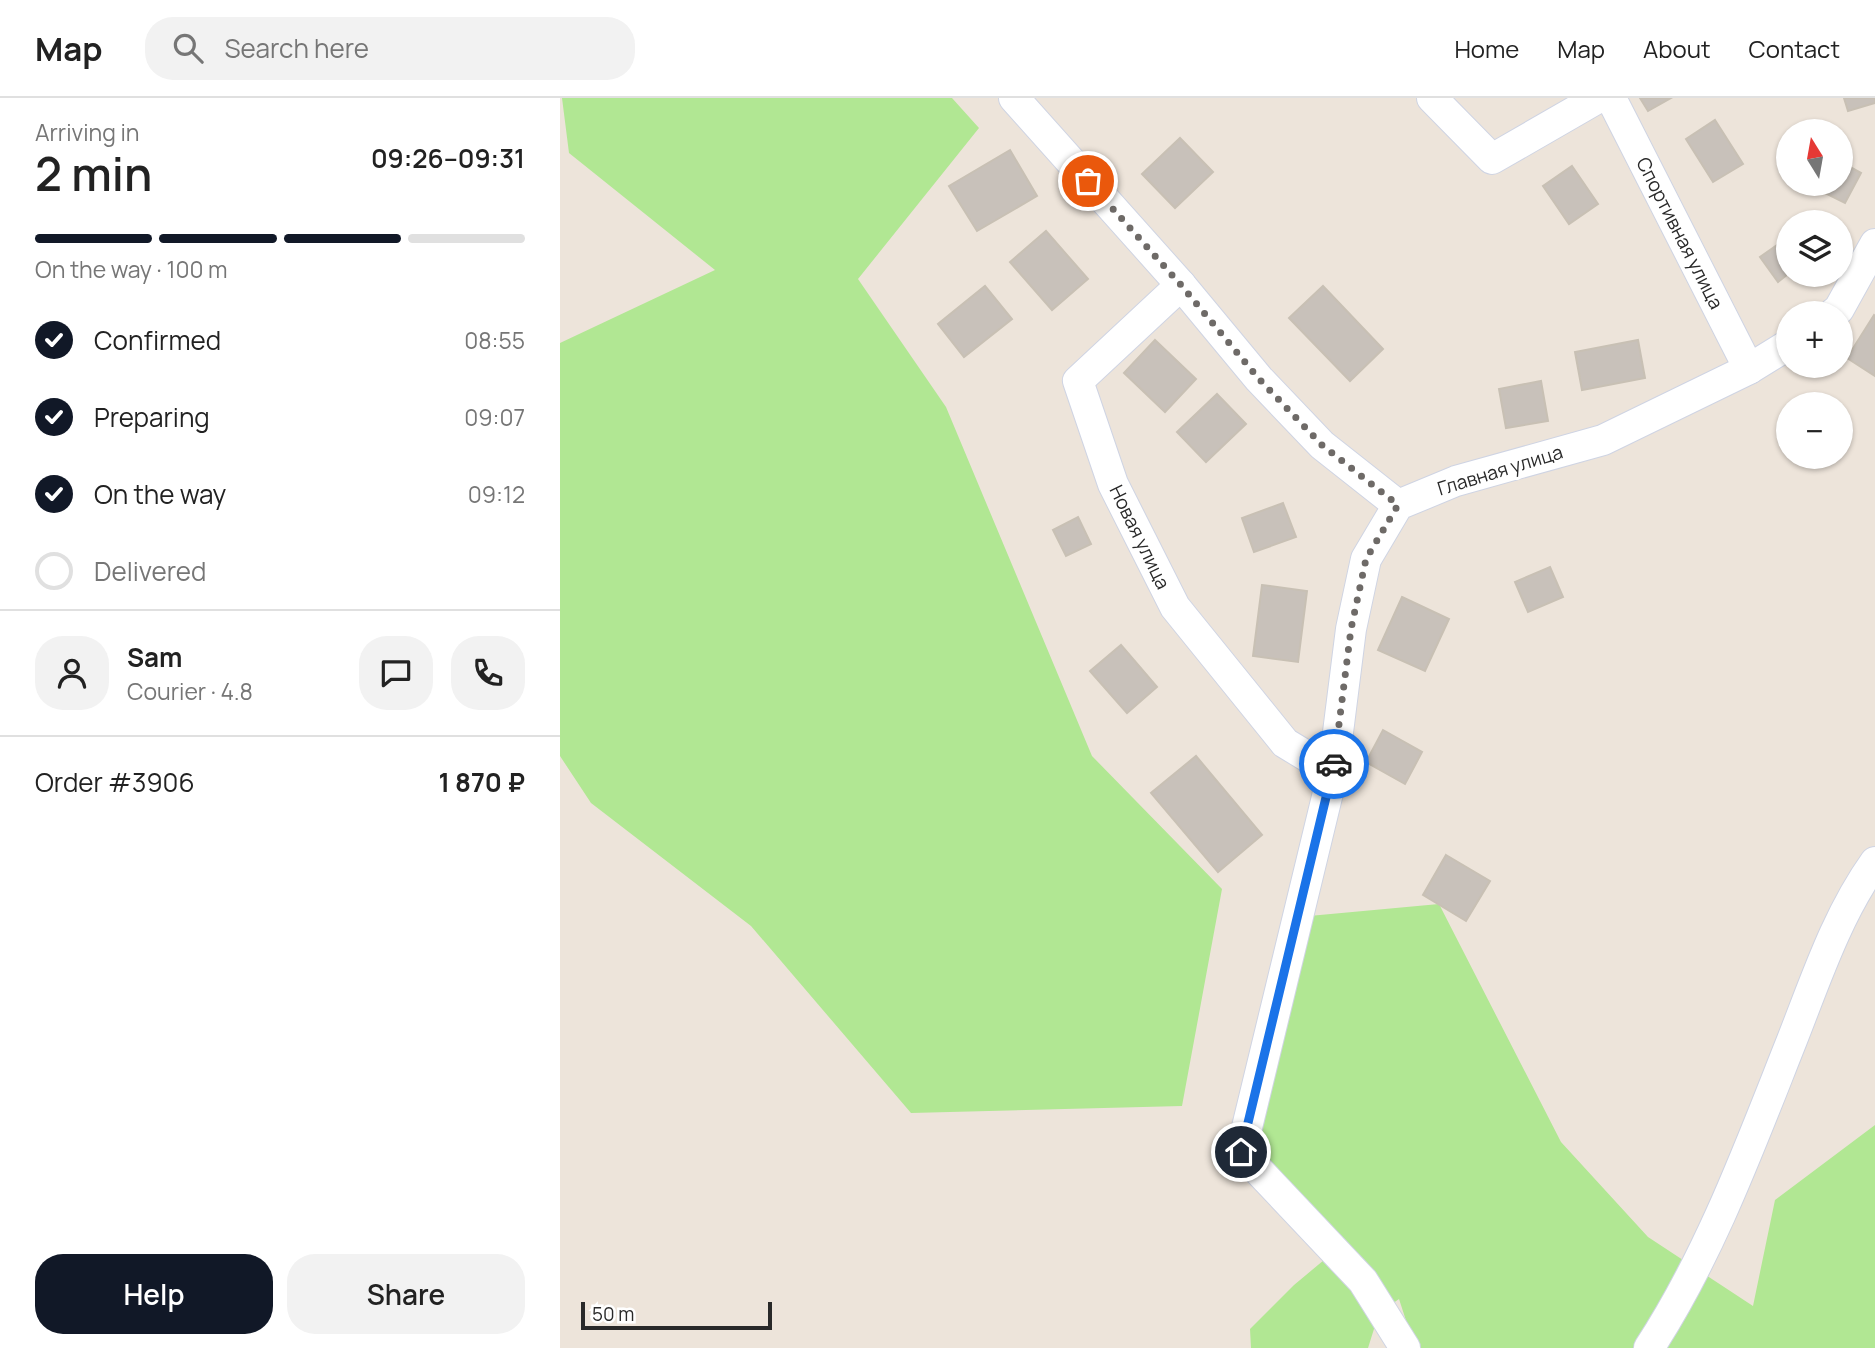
<!DOCTYPE html>
<meta charset="utf-8">
<style>
:root{--surface:#fff;--page:#f2f2f2;--text:#222;--muted:#767676;--line:#e0e0e0;--accent:#111827}
body{margin:0;font-family:Manrope,sans-serif;background:var(--page);color:var(--text);height:100vh;display:flex;flex-direction:column;font-size:26px;white-space:nowrap}
*{box-sizing:border-box;margin:0}
p{font-size:23px;color:var(--muted)}
.icon{flex:none;width:38px;height:38px;fill:none;stroke:currentColor;stroke-width:2;stroke-linecap:round;stroke-linejoin:round}
.map{position:relative;flex:1;overflow:hidden}
.sheet{display:flex;flex-direction:column;background:var(--surface);width:560px}
.sheet>*{flex:none}
.needle{width:46px;rotate:349deg}
.controls{position:absolute;left:1216px;top:21px;display:grid;gap:14px}
.controls a{display:grid;place-items:center;width:77px;height:77px;border-radius:50%;background:var(--surface);box-shadow:0 2px 5px #0004;font-size:35px}
.scale{position:absolute;left:21px;bottom:18px;width:191px;box-sizing:border-box;padding-left:7px;border:4px solid #292929;border-top:0;font-size:19px;line-height:24px;white-space:nowrap;color:#292929;-webkit-text-stroke:5px #fff;paint-order:stroke}
.pin{position:absolute;display:grid;place-items:center;width:60px;height:60px;color:#fff;margin:-30px;border:4px solid #fff;border-radius:50%;box-shadow:0 2px 7px #0007}
.courier{position:absolute;display:grid;place-items:center;width:70px;height:70px;margin:-35px;border:5px solid #1a73e8;border-radius:50%;background:#fff;color:#222;box-shadow:0 2px 9px #0007}
.head em{font-style:normal;font-weight:600}
.head div{display:flex;flex-direction:column-reverse}
.head{display:flex;align-items:center;justify-content:space-between;height:119px;padding:0 35px}
h1{font-size:46px;font-weight:600;line-height:52px}
.bar{display:grid;grid-template-columns:repeat(4,1fr);gap:10px 7px;align-content:center;height:84px;padding:0 35px}
.bar i{height:9px;border-radius:5px;background:var(--line)}
.bar .current{background:var(--accent)}
.bar p{grid-column:span 4}
.line{display:flex;align-items:center;gap:18px;padding:0 35px;border-top:2px solid var(--line)}
.line div{flex:1}
.round{display:grid;place-items:center;flex:none;width:74px;height:74px;border-radius:28px;background:var(--page)}
ol{padding:0 35px;list-style:none}
li{display:flex;align-items:center;gap:21px;height:77px}
li p{margin-inline-start:auto}
li .icon{padding:7px;border-radius:50%;background:var(--accent);color:#fff;stroke-width:4}
li:last-child{color:var(--muted)}
li i{width:38px;height:38px;border:4px solid var(--line);border-radius:50%}
.button{display:flex;gap:14px;margin-top:auto;padding:14px 35px}
.button a{flex:1;height:80px;border-radius:28px;background:var(--accent);color:#fff;font-size:28px;font-weight:600;line-height:80px;text-align:center}
.button a+a{background:var(--page);color:var(--text)}
header{display:flex;align-items:center;gap:42px;box-sizing:border-box;height:98px;padding:0 35px;background:var(--surface);border-bottom:2px solid var(--line)}
header strong{font-size:33px}
nav{display:flex;gap:38px;margin-inline-start:auto;font-size:24px}
.search{width:490px;height:63px;background:var(--page);display:flex;align-items:center;gap:18px;box-sizing:border-box;padding:0 24px;border-radius:28px;color:var(--muted);font-size:26px}
main{display:flex;flex:1;min-height:0}
.map>svg:first-child{display:block}
</style>
<header>
<strong>Map</strong>
<div class="search"><svg class="icon" aria-label="search" viewBox="0 0 24 24"><circle cx="10" cy="10" r="6"/><path d="M15 15l6 6"/></svg>Search here</div>
<nav><a>Home</a><a>Map</a><a>About</a><a>Contact</a></nav>
</header>
<main>
<section class="sheet">
<div class="head"><div><h1>2 min</h1><p>Arriving in</p></div><em>09:26–09:31</em></div>
<div class="bar"><i class="current"></i><i class="current"></i><i class="current"></i><i></i><p>On the way · 100 m</p></div>
<ol>
<li><svg class="icon" aria-label="check" viewBox="0 0 24 24"><path d="M5 12l5 5 9-10"/></svg>Confirmed<p>08:55</p></li>
<li><svg class="icon" aria-label="check" viewBox="0 0 24 24"><path d="M5 12l5 5 9-10"/></svg>Preparing<p>09:07</p></li>
<li><svg class="icon" aria-label="check" viewBox="0 0 24 24"><path d="M5 12l5 5 9-10"/></svg>On the way<p>09:12</p></li>
<li><i></i>Delivered</li>
</ol>
<div class="line" style="height:126px"><a class="round"><svg class="icon" aria-label="person" viewBox="0 0 24 24"><circle cx="12" cy="8" r="4"/><path d="M4 21q1-7 8-7t8 7"/></svg></a><div><b>Sam</b><p>Courier · 4.8</p></div><a class="round"><svg class="icon" aria-label="chat" viewBox="0 0 24 24"><path d="M4 5h16v11H9l-5 4z"/></svg></a><a class="round"><svg class="icon" aria-label="phone" viewBox="0 0 24 24"><path d="M5 4h4l2 5-3 2q2 4 5 5l2-3 5 2v4C11 20 4 13 5 4z"/></svg></a></div>
<div class="line" style="height:91px"><div>Order #3906</div><b>1 870 ₽</b></div>
<div class="button"><a>Help</a><a>Share</a></div>
</section>
<div class="map">
<svg width="1315" height="1250" viewBox="0 0 1315 1250">
<rect width="100%" height="100%" fill="#ede4da"/>
<g fill="#b1e793">
<path d="M2 0H392L419 30 298 181 386 309 532 658 662 791 622 1008 351 1015 191 828 31 705 0 658V245L155 172 9 55Z"/>
<path d="M879 806 1001 1044 1088 1139 1193 1208 1215 1102 1315 1027V1250H855L839 1201 819 1215 808 1250H691L690 1231 734 1187 776 1152 695 1077 689 1025 749 818Z"/>
</g>
<g fill="#c8c1ba" stroke="#c8c0b4" stroke-width="2">
<path d="M1080 0H1111L1088 13Z"/>
<path d="M1284 0H1315V5L1288 13Z"/>
<path d="M1155 22 1183 66 1153 84 1126 41Z"/>
<path d="M620 40 653 74 615 110 582 76Z"/>
<path d="M450 52 477 98 417 133 389 88Z"/>
<path d="M1281 64 1301 75 1285 105 1247 86H1281Z"/>
<path d="M1012 68 1038 106 1009 126 983 88Z"/>
<path d="M486 133 528 181 492 212 450 164Z"/>
<path d="M1220 145 1228 157V176L1218 184 1200 159Z"/>
<path d="M425 188 452 221 404 259 378 226Z"/>
<path d="M763 188 823 251 790 283 729 220Z"/>
<path d="M1314 217 1315 218V278L1287 260Z"/>
<path d="M595 242 636 281 605 314 564 275Z"/>
<path d="M1078 242 1085 280 1022 292 1015 254Z"/>
<path d="M981 283 988 323 946 330 939 291Z"/>
<path d="M657 296 686 326 646 364 617 334Z"/>
<path d="M723 405 736 439 694 454 682 420Z"/>
<path d="M518 419 531 446 506 458 493 432Z"/>
<path d="M990 469 1003 499 968 514 955 484Z"/>
<path d="M702 487 747 493 738 564 693 558Z"/>
<path d="M842 499 889 521 865 573 818 552Z"/>
<path d="M561 547 597 589 567 615 530 573Z"/>
<path d="M823 632 862 654 845 686 806 664Z"/>
<path d="M636 658 702 737 658 774 591 695Z"/>
<path d="M886 757 930 783 906 823 863 797Z"/>
</g>
<g fill="none" stroke-linecap="round" stroke-linejoin="round">
<g stroke="#cfd4e3" stroke-width="32">
<g id="minor">
<path d="M454 0 621 187 699 281 762 347 838 407"/>
<path d="M872 0 932 61 1038 0"/>
<path d="M1051 0 1189 271"/>
<path d="M621 187 518 283 553 386 615 509 725 645 773 674"/>
<path d="M1274 215 1279 211 1315 146"/>
<path d="M845 1250 803 1183 681 1054 773 674 791 531 806 461 838 407 896 383 1043 342 1189 271 1228 247"/>
<path d="M1089 1250C1150 1157 1191 1045 1232 942 1256 881 1277 817 1315 764"/>
</g>
</g>
<use href="#minor" stroke="#fff" stroke-width="30"/>
</g>
<g fill="none" stroke-linecap="round" stroke-linejoin="round">
<path stroke="#6e6a67" stroke-width="7" stroke-dasharray="0 12.6" d="M528 83 621 187 699 281 762 347 838 407 806 461 791 531 774 666"/>
<path stroke="#1a73e8" stroke-width="9" d="M681 1054 774 666"/>
</g>
<g text-anchor="middle" dominant-baseline="central" stroke-width="6" stroke-linejoin="round" paint-order="stroke">
<g font-size="19" fill="#292929" stroke="#fff">
<text transform="translate(1120 135) rotate(63)">Спортивная улица</text>
<text transform="translate(940 372) rotate(-17)">Главная улица</text>
<text transform="translate(580 439) rotate(64)">Новая улица</text>
</g>
</g>
</svg>
<div class="controls">
<a><svg class="needle" viewBox="-14 -14 28 28"><path d="M0-13l5 13h-10z" fill="#e53935"/><path d="M0 13l5-13h-10z" fill="#767676"/></svg></a>
<a><svg class="icon" aria-label="layers" viewBox="0 0 24 24"><path d="M12 4l9 5-9 5-9-5zM3 14l9 5 9-5"/></svg></a>
<a>+</a>
<a>−</a>
</div>
<div class="scale">50 m</div>
<div class="pin" style="left:528px;top:83px;background:#ea580c"><svg class="icon" aria-label="bag" viewBox="0 0 24 24"><path d="M5 8h14l-1 12H6zM9 8a3 3 0 0 1 6 0"/></svg></div>
<div class="pin" style="left:681px;top:1054px;background:#1f2937"><svg class="icon" aria-label="home" viewBox="0 0 24 24"><path d="M3 11l9-7 9 7M6 9v11h12V9"/></svg></div>
<div class="courier" style="left:774px;top:666px"><svg class="icon" aria-label="car" viewBox="0 0 24 24"><path d="M5 17H2v-5l4-1 3-4h7l3 4 3 1v5h-3M9 17h6M6 11h13"/><circle cx="7" cy="17" r="2"/><circle cx="17" cy="17" r="2"/></svg></div>
</div>
</main>
